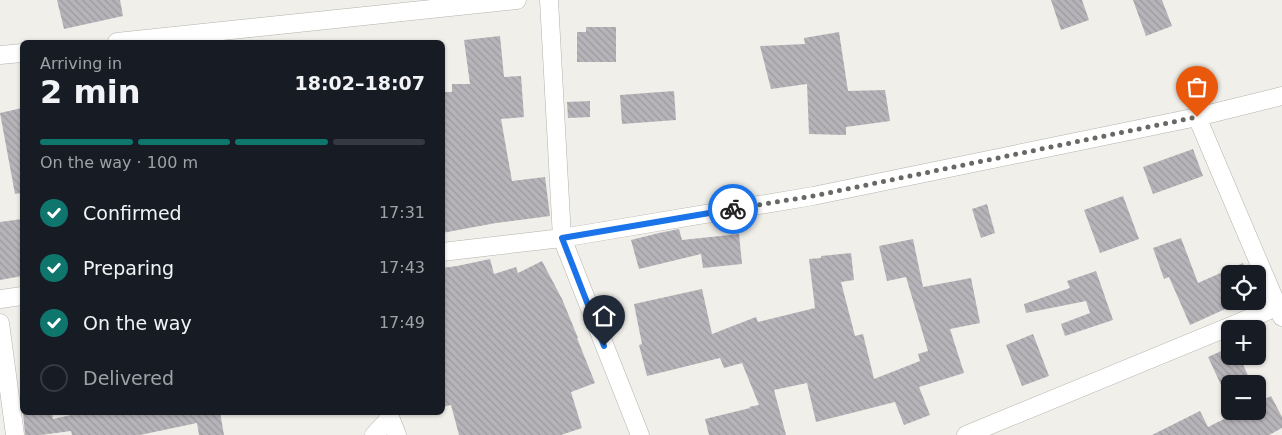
<!DOCTYPE html>
<meta charset="utf-8">
<style>
:root{--surface:#171b24;--page:#242831;--text:#f1f3f6;--muted:#9ea1a6;--line:#363941;--accent:#0f766e}
body{margin:0;font-family:"DejaVu Sans",sans-serif;background:var(--page);color:var(--text);height:100vh;display:flex;flex-direction:column;font-size:19px;white-space:nowrap}
*{box-sizing:border-box;margin:0}
p{font-size:16px;color:var(--muted)}
.icon{flex:none;width:28px;height:28px;fill:none;stroke:currentColor;stroke-width:2;stroke-linecap:round;stroke-linejoin:round}
.map{position:relative;flex:1;overflow:hidden}
.panel{position:absolute;left:20px;top:40px;width:425px;height:375px;display:flex;flex-direction:column;background:var(--surface);border-radius:8px;box-shadow:0 1px 4px #0004}
.panel>*{flex:none}
.buttons{position:absolute;left:1221px;top:265px;display:grid;gap:10px}
.buttons a{display:grid;place-items:center;width:45px;height:45px;border-radius:8px;background:var(--surface);box-shadow:0 1px 4px #0004;font-size:25px}
.pin{position:absolute;display:grid;place-items:center;width:42px;height:42px;color:#fff;margin:-51px -21px;border-radius:50% 50% 50% 0;rotate:-45deg;box-shadow:0 0 5px #0007}
.pin .icon{rotate:45deg}
.courier{position:absolute;display:grid;place-items:center;width:50px;height:50px;margin:-25px;border:4px solid #1a73e8;border-radius:50%;background:#fff;color:#222;box-shadow:0 1px 6px #0007}
.headline em{font-style:normal;font-weight:700}
.headline div{display:flex;flex-direction:column-reverse}
.headline{display:flex;align-items:center;justify-content:space-between;height:85px;padding:0 20px}
h1{font-size:32px;font-weight:700;line-height:38px}
.bar{display:grid;grid-template-columns:repeat(4,1fr);gap:8px 5px;align-content:center;height:60px;padding:0 20px}
.bar i{height:6px;border-radius:4px;background:var(--line)}
.bar .active{background:var(--accent)}
.bar p{grid-column:span 4}
ol{padding:0 20px;list-style:none}
li{display:flex;align-items:center;gap:15px;height:55px}
li p{margin-inline-start:auto}
li .icon{padding:5px;border-radius:50%;background:var(--accent);color:#fff;stroke-width:4}
li:last-child{color:var(--muted)}
li i{width:28px;height:28px;border:2px solid var(--line);border-radius:50%}
.map>svg:first-child{display:block}
</style>
<div class="map">
<svg width="1282" height="435" viewBox="0 0 1282 435">
<defs>
<pattern id="building-back-hatch" width="6" height="6" patternUnits="userSpaceOnUse" patternTransform="scale(1.25)"><rect width="6" height="6" fill="#b7b4b9"/><path d="M-1 5l2 2M0 0l6 6M5-1l2 2" fill="none" stroke="#9d9a9f"/></pattern>
</defs>
<rect width="100%" height="100%" fill="#f1efe9"/>
<g fill="url(#building-back-hatch)">
<path d="M57 0H120L123 16 64 29Z"/>
<path d="M1051 0H1082L1089 20 1061 30Z"/>
<path d="M1133 0H1162L1172 26 1146 36Z"/>
<path d="M586 27H616V62H577V32H586Z"/>
<path d="M839 32 848 91 885 90 890 121 846 127V135L809 134 807 84 771 89 760 46 805 44 804 38Z"/>
<path d="M500 36 504 77 521 76 524 117 501 119 512 181 545 177 550 216 496 223 442 233V92H452V84H470L464 40Z"/>
<path d="M674 91 676 120 622 124 620 95Z"/>
<path d="M590 101V117L568 118 567 102Z"/>
<path d="M22 108V193L15 194 0 113Z"/>
<path d="M1193 149 1203 176 1153 194 1143 167Z"/>
<path d="M1123 196 1139 239 1100 253 1084 210Z"/>
<path d="M987 204 995 233 981 238 972 209Z"/>
<path d="M22 219V276L0 280V222Z"/>
<path d="M679 229 682 240 739 234 742 264 703 268 701 254 639 269 631 240 659 233Z"/>
<path d="M1181 238 1198 283 1243 263 1247 274H1230V301H1243L1190 325 1169 277 1164 279 1153 248Z"/>
<path d="M913 239 923 287 971 278 980 323 950 329 964 373 919 387 930 415 904 425 895 402 816 422 807 383 774 390 786 435H709L705 419 750 408 749 407 759 405 742 363 724 368 720 358 647 376 639 345 642 344 634 304 702 289 712 334 756 317 758 322 815 308 809 259 821 258V256L851 253 854 280 841 282 855 336 863 334 874 379 920 361 918 354 928 351 906 277 887 281 879 246Z"/>
<path d="M490 259 494 274 516 267 518 273 542 261 562 299 578 338H577L595 383 571 392 582 428 561 435H459L451 405 442 407V268L457 266Z"/>
<path d="M1096 271 1113 320 1065 336 1061 324 1090 313 1086 301 1026 313 1024 304 1070 288 1067 281Z"/>
<path d="M1033 334 1049 376 1022 386 1006 345Z"/>
<path d="M1230 347V356H1239L1252 384H1230V404L1208 357Z"/>
<path d="M1258 396 1260 401 1271 396 1282 417V428L1269 435H1152L1200 411 1208 427 1234 414 1233 411H1258Z"/>
<path d="M23 412H52L53 419 85 412H220L224 435H199L197 423 140 435H72L71 431 41 435H25Z"/>
</g>
<g fill="none" stroke-linecap="round" stroke-linejoin="round">
<g stroke="#b4b2ac" stroke-width="19">
<g id="street">
<path d="M549 0 562 238 640 435"/>
<path d="M117 42 517 0"/>
<path d="M0 55 22 53"/>
<path d="M1197 117 1282 317"/>
<path d="M442 252 562 238 813 196 1197 117 1282 96"/>
<path d="M0 299 22 296"/>
<path d="M0 323 15 435"/>
<path d="M388 412 397 435"/>
<path d="M374 435 390 418"/>
<path d="M966 435 1277 307"/>
</g>
</g>
<use href="#street" stroke="#fff" stroke-width="18"/>
</g>
<g fill="none" stroke-linecap="round" stroke-linejoin="round">
<path stroke="#6a6865" stroke-width="5" stroke-dasharray="0 9" d="M733 209 813 196 1197 117"/>
<path stroke="#1a73e8" stroke-width="6" d="M604 346 562 238 733 209"/>
</g>
</svg>
<div class="buttons">
<a><svg class="icon" aria-label="locate" viewBox="0 0 24 24"><circle cx="12" cy="12" r="6"/><path d="M12 2v4M12 18v4M2 12h4M18 12h4"/></svg></a>
<a>+</a>
<a>−</a>
</div>
<div class="pin" style="left:1197px;top:117px;background:#ea580c"><svg class="icon" aria-label="bag" viewBox="0 0 24 24"><path d="M5 8h14l-1 12H6zM9 8a3 3 0 0 1 6 0"/></svg></div>
<div class="pin" style="left:604px;top:346px;background:#1f2937"><svg class="icon" aria-label="home" viewBox="0 0 24 24"><path d="M3 11l9-7 9 7M6 9v11h12V9"/></svg></div>
<div class="courier" style="left:733px;top:209px"><svg class="icon" aria-label="bike" viewBox="0 0 24 24"><circle cx="6" cy="16" r="4"/><circle cx="18" cy="16" r="4"/><path d="M6 16l4-8h5l3 8M10 8l3 8H6M13 5h3"/></svg></div>
<section class="panel">
<div class="headline"><div><h1>2 min</h1><p>Arriving in</p></div><em>18:02–18:07</em></div>
<div class="bar"><i class="active"></i><i class="active"></i><i class="active"></i><i></i><p>On the way · 100 m</p></div>
<ol>
<li><svg class="icon" aria-label="check" viewBox="0 0 24 24"><path d="M5 12l5 5 9-10"/></svg>Confirmed<p>17:31</p></li>
<li><svg class="icon" aria-label="check" viewBox="0 0 24 24"><path d="M5 12l5 5 9-10"/></svg>Preparing<p>17:43</p></li>
<li><svg class="icon" aria-label="check" viewBox="0 0 24 24"><path d="M5 12l5 5 9-10"/></svg>On the way<p>17:49</p></li>
<li><i></i>Delivered</li>
</ol>
</section>
</div>
